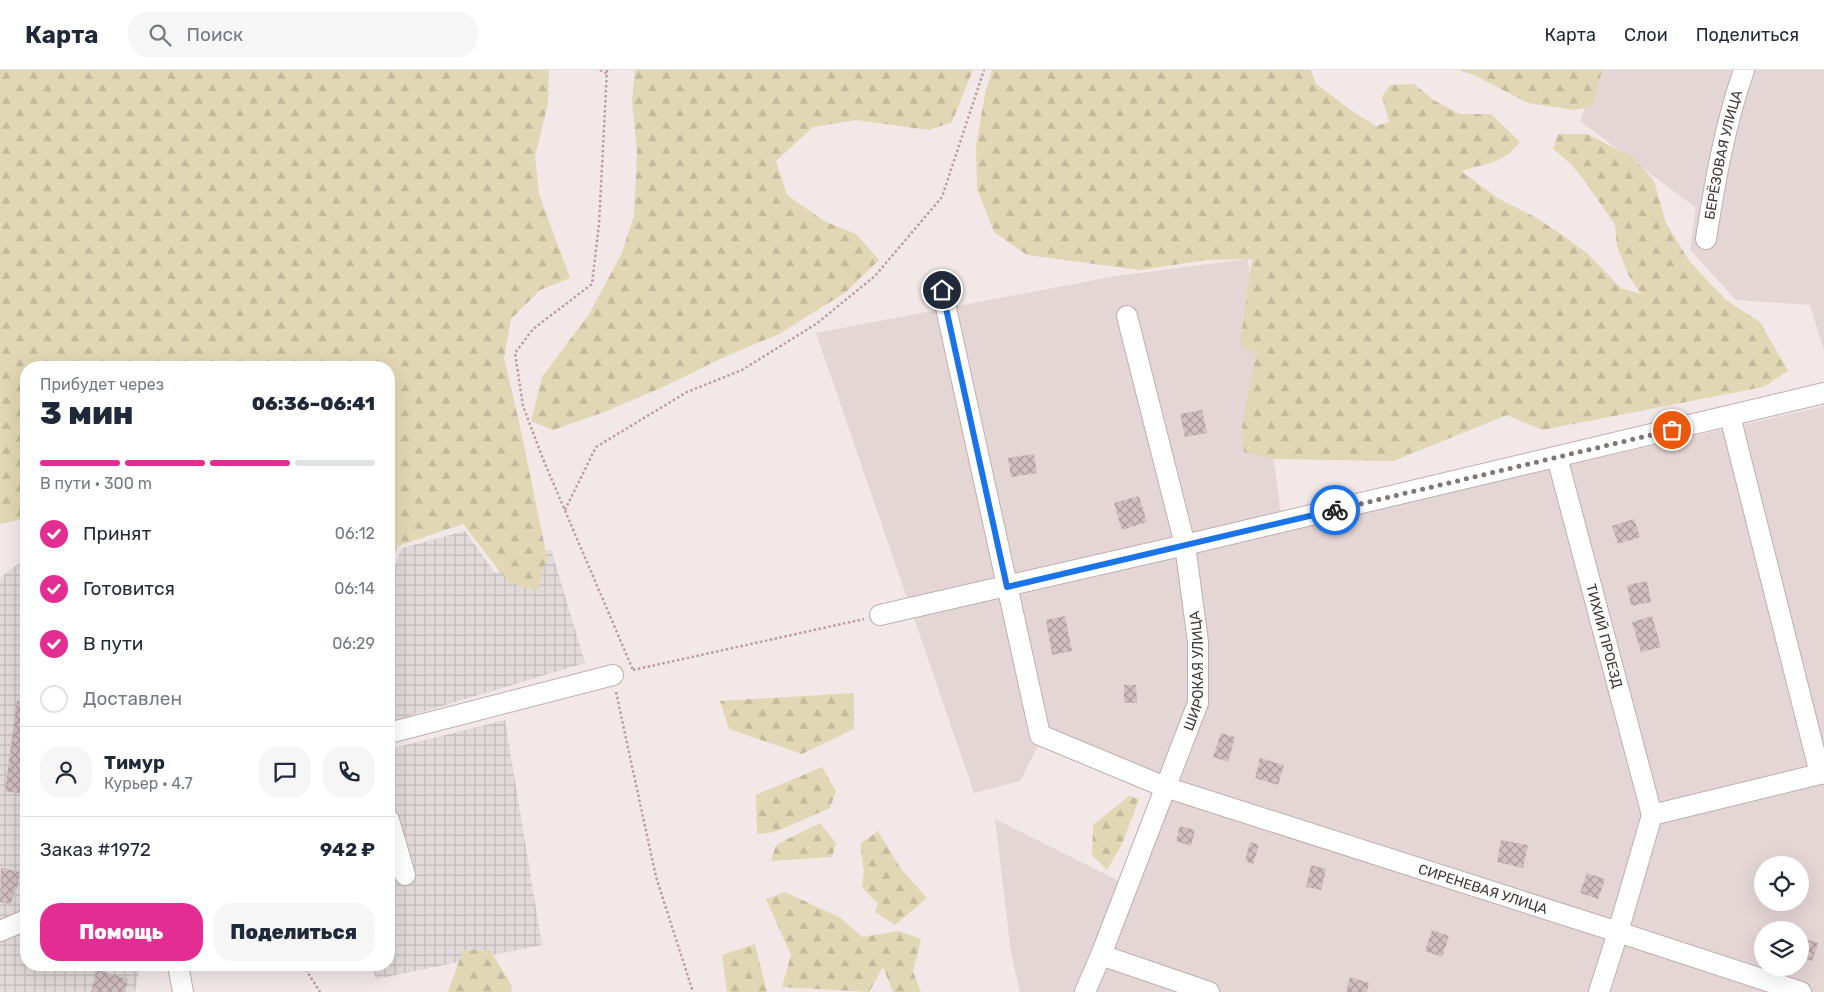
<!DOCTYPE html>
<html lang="ru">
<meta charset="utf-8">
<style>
:root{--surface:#fff;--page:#f6f6f7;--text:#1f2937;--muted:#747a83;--line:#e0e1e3;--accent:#e42d92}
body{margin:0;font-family:Rubik,sans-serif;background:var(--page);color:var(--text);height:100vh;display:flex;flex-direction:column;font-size:19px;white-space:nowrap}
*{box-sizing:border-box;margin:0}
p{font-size:16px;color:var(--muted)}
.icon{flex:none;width:28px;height:28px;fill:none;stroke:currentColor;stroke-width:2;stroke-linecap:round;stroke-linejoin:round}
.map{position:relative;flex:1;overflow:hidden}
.sheet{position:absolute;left:20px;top:291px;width:375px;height:610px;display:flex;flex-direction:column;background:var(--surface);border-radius:20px;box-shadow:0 5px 20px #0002}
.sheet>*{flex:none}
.controls{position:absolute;left:1754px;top:786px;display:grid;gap:10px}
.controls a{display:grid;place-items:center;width:55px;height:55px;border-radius:50%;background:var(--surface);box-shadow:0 5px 20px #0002;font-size:25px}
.pin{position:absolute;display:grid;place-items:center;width:42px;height:42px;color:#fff;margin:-21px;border:2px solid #fff;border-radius:50%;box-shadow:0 1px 5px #0007}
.courier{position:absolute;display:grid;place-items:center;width:50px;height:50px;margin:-25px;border:4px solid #1a73e8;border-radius:50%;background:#fff;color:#222;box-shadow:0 1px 6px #0007}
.headline em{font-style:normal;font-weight:800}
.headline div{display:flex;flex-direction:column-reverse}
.headline{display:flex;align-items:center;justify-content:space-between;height:85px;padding:0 20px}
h1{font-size:32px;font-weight:800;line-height:38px}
.bar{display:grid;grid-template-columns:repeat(4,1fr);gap:8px 5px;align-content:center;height:60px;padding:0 20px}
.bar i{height:6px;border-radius:4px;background:var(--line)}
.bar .active{background:var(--accent)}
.bar p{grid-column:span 4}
.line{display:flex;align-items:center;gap:12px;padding:0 20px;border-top:1px solid var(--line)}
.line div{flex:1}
.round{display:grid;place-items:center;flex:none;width:52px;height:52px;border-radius:20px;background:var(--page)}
ol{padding:0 20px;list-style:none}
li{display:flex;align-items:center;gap:15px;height:55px}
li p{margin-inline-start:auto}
li .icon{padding:5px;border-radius:50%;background:var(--accent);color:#fff;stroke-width:4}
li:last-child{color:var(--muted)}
li i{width:28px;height:28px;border:2px solid var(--line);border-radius:50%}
.cta{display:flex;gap:10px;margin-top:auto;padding:10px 20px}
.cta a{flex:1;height:58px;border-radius:20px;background:var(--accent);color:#fff;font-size:20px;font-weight:800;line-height:58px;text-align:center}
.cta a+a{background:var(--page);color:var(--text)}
header{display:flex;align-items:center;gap:30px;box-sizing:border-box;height:70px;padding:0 25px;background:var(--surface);border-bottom:1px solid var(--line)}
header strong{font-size:24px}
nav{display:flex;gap:28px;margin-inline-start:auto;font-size:18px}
.search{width:350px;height:45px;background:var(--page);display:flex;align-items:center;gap:12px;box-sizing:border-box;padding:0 18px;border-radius:20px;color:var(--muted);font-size:19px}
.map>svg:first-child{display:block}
</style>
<header>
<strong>Карта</strong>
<div class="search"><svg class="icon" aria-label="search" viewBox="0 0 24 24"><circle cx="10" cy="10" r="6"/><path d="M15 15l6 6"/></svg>Поиск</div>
<nav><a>Карта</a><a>Слои</a><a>Поделиться</a></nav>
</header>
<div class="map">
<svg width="1824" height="922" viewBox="0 0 1824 922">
<defs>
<pattern id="industrial-grid" width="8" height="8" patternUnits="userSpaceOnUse" patternTransform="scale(1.25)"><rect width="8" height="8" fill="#e1d9da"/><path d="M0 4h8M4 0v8" fill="none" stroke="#c2bbbc"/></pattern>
<pattern id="forest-firs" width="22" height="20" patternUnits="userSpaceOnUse" patternTransform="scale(1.25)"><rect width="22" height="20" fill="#e2d7b4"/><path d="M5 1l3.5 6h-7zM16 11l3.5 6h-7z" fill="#c3b99c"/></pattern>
<pattern id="building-cross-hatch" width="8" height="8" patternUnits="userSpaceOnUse" patternTransform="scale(1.25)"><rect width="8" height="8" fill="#d2bec0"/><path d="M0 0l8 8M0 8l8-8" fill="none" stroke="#ac9b9d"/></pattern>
</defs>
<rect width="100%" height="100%" fill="#f2e8e8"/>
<g fill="#e5d6d6" fill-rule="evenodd">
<path d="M1599 0H1824V281L1810 235 1736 230 1690 180 1696 138 1580 51Z"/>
<path d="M1248 189 1283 461 1824 336V922H1020L1011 883 995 749 1119 811 1155 722 1039 674 1020 711 974 723 816 263 1116 206ZM1762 795H1800V832H1762ZM1762 860H1800V898H1762Z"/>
</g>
<g fill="url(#industrial-grid)">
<path d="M465 461 495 503 551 479 585 593 389 652V508L402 478Z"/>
<path d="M26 489V842L0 853V509L8 501Z"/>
<path d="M505 650 542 875 376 909 372 895H389V679Z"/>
<path d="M26 857V895H140L135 922H0V868Z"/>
</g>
<g fill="url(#forest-firs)">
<path d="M0 0H549L548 34 535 86 539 124 570 208 540 220 511 249 504 288 518 347 547 487 537 521 509 513 463 454 398 476 389 499V298H26V448L0 454Z"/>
<path d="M635 0H973L952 52 929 60 856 50 813 57 776 91 787 125 824 151 856 164 879 190 846 222 779 264 720 289 661 318 604 342 553 360 531 351 542 307 589 244 621 185 634 146 637 82 632 31Z"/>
<path d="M992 0H1311L1316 14 1352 41 1376 56 1389 52 1382 27 1390 15 1414 14 1435 31 1460 44H1491L1520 72 1509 84 1494 92 1461 101 1499 129 1533 146 1558 162 1588 184 1621 218 1641 224 1629 206 1617 176 1615 155 1587 114 1570 93 1553 79 1558 64H1587L1634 88 1654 111 1666 153 1690 192 1726 230 1760 252 1788 301 1763 317 1542 360 1507 345 1393 391 1273 389 1244 382 1242 358 1256 285 1240 275 1252 189 1207 190 1140 200 1027 185 994 162 977 119 976 76 985 24Z"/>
<path d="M1458 0H1602L1593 36 1574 40 1528 33 1474 5Z"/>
<path d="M854 623V659L802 684 729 659 720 631Z"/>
<path d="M822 697 836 721 830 738 775 762 757 764 756 725Z"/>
<path d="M1129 726 1139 729 1123 772 1107 800 1092 785 1093 755Z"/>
<path d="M820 753 836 773 832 787 771 791 776 775Z"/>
<path d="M878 761 901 799 927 828 895 855 875 842 878 834 862 817 864 801 860 774Z"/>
<path d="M785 822 841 848 862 867 899 861 921 869 913 902 921 922H893L883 897 869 922 782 917 791 885 766 829Z"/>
<path d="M755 874 767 922H727L722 885Z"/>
<path d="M463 880H490L512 916 511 922H448Z"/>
</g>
<g fill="url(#building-cross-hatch)">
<path d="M1202 340 1207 363 1185 367 1180 344Z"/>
<path d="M1034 384 1037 403 1011 407 1008 388Z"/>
<path d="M1139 426 1147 452 1122 460 1114 433Z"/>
<path d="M1634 449 1640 467 1618 474 1612 456Z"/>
<path d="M1647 511 1651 532 1631 536 1627 515Z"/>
<path d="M1065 546 1072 581 1052 585 1046 550Z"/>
<path d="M1652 546 1661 577 1641 582 1632 552Z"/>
<path d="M1124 615H1136L1137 633H1124Z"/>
<path d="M17 631 26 632V724L5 721Z"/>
<path d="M1221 663 1235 667 1228 692 1213 687Z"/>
<path d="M1260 688 1284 695 1278 715 1255 708Z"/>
<path d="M1180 756 1195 760 1191 776 1176 771Z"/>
<path d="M1501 770 1528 775 1523 798 1497 792Z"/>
<path d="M1250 772 1259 775 1253 794 1245 791Z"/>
<path d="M1311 795 1326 799 1321 820 1306 817Z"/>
<path d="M1 798 20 802 17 818 15 817 11 834 0 832Z"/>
<path d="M1587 803 1605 809 1598 829 1580 823Z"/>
<path d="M1432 860 1449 866 1442 887 1425 881Z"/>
<path d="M1802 868 1818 873 1812 891 1800 887V873Z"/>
<path d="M97 900 128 909 125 922H91Z"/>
<path d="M1350 907 1369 913 1367 922H1346Z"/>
</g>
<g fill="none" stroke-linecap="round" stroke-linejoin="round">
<g stroke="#bfaeaf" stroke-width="22">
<g id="minor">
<path id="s1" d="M1706 169C1715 111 1725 55 1744 0"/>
<path id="s2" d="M942 220 1040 665 1165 717 1618 862 1801 922"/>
<path d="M1730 346 1820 704"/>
<path id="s3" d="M1557 387 1652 745"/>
<path d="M880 545 1185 475 1127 246"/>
<path d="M389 663 613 605"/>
<path d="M1652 745 1824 703"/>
<path d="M389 750 405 805"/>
<path d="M0 861 26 850"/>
<path d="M1101 885 1209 922"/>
<path d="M178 895 183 922"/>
<path id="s4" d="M1085 922 1101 885 1198 633V572L1185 475 1824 323"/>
<path d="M1599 922 1618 862 1652 745"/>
</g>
</g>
<g stroke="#bd9ea0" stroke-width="2.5" stroke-dasharray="2.5 2.5" stroke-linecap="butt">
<path d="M600 0 607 4"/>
<path d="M607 0 599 154 592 214 533 259 515 283 523 336 543 389 633 600"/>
<path d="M565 440 596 377 687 322 742 300 816 254 875 206 942 127 984 0"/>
<path d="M633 600 864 549"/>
<path d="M616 622 656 807 693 922"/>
<path d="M303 895 320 922"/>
</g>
<use href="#minor" stroke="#fff" stroke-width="20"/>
</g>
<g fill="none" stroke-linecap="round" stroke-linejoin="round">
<path stroke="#817576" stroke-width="5" stroke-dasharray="0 9" d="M1335 440 1672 360"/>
<path stroke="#1a73e8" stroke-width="6" d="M942 220 1007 517 1335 440"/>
</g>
<g text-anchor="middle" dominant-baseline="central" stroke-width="5" stroke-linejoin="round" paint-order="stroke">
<g font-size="14" fill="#443738" stroke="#fff">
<text stroke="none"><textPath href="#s1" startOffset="86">БЕРЁЗОВАЯ УЛИЦА</textPath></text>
<text stroke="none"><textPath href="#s3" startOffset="185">ТИХИЙ ПРОЕЗД</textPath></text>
<text stroke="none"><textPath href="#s4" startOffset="342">ШИРОКАЯ УЛИЦА</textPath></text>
<text stroke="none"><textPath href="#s2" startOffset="925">СИРЕНЕВАЯ УЛИЦА</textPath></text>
</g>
</g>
</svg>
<div class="controls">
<a><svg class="icon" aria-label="locate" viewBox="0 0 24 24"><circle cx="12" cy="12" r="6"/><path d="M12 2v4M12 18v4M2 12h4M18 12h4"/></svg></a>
<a><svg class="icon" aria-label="layers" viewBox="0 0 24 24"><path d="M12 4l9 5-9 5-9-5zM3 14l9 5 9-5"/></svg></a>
</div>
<div class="pin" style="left:1672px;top:360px;background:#ea580c"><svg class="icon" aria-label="bag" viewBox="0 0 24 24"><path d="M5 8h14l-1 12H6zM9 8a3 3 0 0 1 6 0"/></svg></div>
<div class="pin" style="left:942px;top:220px;background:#1f2937"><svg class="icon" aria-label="home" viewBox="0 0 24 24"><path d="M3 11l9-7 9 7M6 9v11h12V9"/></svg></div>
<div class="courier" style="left:1335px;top:440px"><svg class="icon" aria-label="bike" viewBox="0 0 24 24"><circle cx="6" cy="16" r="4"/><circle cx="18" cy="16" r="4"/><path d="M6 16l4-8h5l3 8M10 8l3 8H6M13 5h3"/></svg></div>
<section class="sheet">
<div class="headline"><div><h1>3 мин</h1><p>Прибудет через</p></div><em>06:36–06:41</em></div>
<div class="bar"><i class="active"></i><i class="active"></i><i class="active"></i><i></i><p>В пути · 300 m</p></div>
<ol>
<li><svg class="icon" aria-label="check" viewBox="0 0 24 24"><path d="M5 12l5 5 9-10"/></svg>Принят<p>06:12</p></li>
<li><svg class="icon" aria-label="check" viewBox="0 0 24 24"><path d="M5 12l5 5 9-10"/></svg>Готовится<p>06:14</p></li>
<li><svg class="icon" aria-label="check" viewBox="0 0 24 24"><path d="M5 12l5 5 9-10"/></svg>В пути<p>06:29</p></li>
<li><i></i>Доставлен</li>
</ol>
<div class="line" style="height:90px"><a class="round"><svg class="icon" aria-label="person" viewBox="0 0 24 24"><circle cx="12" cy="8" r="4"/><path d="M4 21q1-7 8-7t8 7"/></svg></a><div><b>Тимур</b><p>Курьер · 4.7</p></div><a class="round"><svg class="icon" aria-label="chat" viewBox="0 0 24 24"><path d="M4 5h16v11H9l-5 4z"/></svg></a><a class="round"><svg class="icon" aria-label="phone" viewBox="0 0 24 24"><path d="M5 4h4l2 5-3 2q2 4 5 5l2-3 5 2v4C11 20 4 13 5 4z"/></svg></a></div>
<div class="line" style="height:65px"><div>Заказ #1972</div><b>942 ₽</b></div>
<div class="cta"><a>Помощь</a><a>Поделиться</a></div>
</section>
</div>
